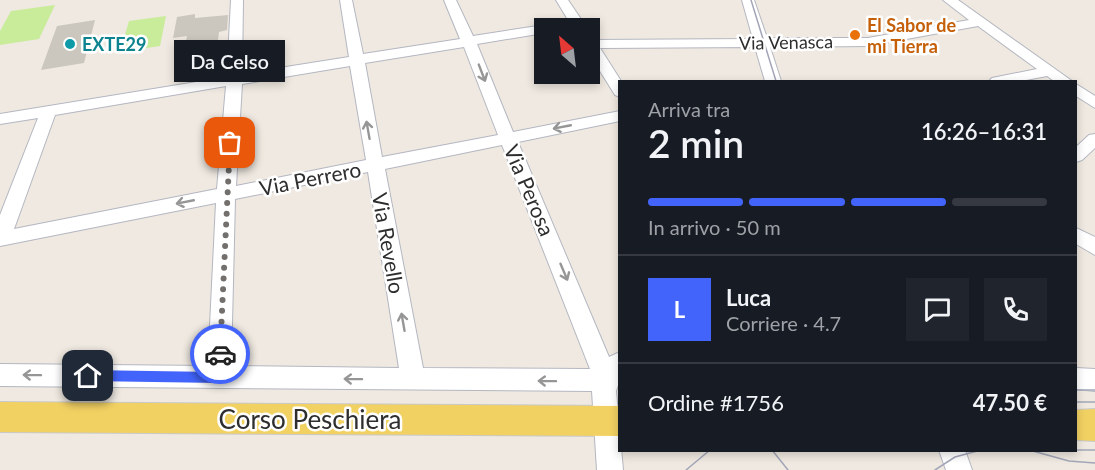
<!DOCTYPE html>
<html lang="it">
<meta charset="utf-8">
<style>
:root{--surface:#171b24;--page:#20242c;--text:#f1f3f6;--muted:#9ea1a6;--line:#363941;--accent:#4264fb}
body{margin:0;font-family:Lato,sans-serif;background:var(--page);color:var(--text);height:100vh;display:flex;flex-direction:column;font-size:22px;white-space:nowrap}
*{box-sizing:border-box;margin:0}
p{font-size:20px;color:var(--muted)}
.icon{flex:none;width:33px;height:33px;fill:none;stroke:currentColor;stroke-width:2;stroke-linecap:round;stroke-linejoin:round}
.map{position:relative;flex:1;overflow:hidden}
.sheet{position:absolute;left:618px;top:80px;width:459px;height:372px;display:flex;flex-direction:column;background:var(--surface);border-radius:0px;box-shadow:0 3px 9px #0003}
.sheet>*{flex:none}
.needle{width:39px;rotate:332deg}
.fabs{position:absolute;left:534px;top:18px;display:grid;gap:12px}
.fabs a{display:grid;place-items:center;width:66px;height:66px;border-radius:0px;background:var(--surface);box-shadow:0 3px 9px #0003;font-size:30px}
.pin{position:absolute;display:grid;place-items:center;width:51px;height:51px;color:#fff;margin:-26px;border-radius:12px;box-shadow:0 3px 9px #0006}
.courier{position:absolute;display:grid;place-items:center;width:60px;height:60px;margin:-30px;border:4px solid #4264fb;border-radius:50%;background:#fff;color:#222;box-shadow:0 2px 8px #0007}
.bubble{position:absolute;height:42px;border-radius:0px;background:var(--surface);box-shadow:0 3px 9px #0003;font-size:20px;font-weight:600;line-height:42px;text-align:center}
.head em{font-style:normal;font-weight:600}
.head div{display:flex;flex-direction:column-reverse}
.head{display:flex;align-items:center;justify-content:space-between;height:102px;padding:0 30px}
h1{font-size:39px;font-weight:600;line-height:45px}
.bar{display:grid;grid-template-columns:repeat(4,1fr);gap:9px 6px;align-content:center;height:72px;padding:0 30px}
.bar i{height:8px;border-radius:4px;background:var(--line)}
.bar .selected{background:var(--accent)}
.bar p{grid-column:span 4}
.line{display:flex;align-items:center;gap:15px;padding:0 30px;border-top:2px solid var(--line)}
.line div{flex:1}
.round{display:grid;place-items:center;flex:none;width:63px;height:63px;border-radius:0px;background:var(--page)}
.map>svg:first-child{display:block}
</style>
<div class="map">
<svg width="1095" height="470" viewBox="0 0 1095 470">
<rect width="100%" height="100%" fill="#efe9e1"/>
<g fill="#c9ec9a">
<path d="M55 5 39 39 0 45V31L11 11Z"/>
<path d="M166 16 160 46 120 52 129 21Z"/>
</g>
<g fill="#cbc7bf">
<path d="M195 14V18L228 15 227 30 219 32 214 72 179 77 187 36 173 38 177 17Z"/>
<path d="M95 20 84 63 41 70 57 26Z"/>
</g>
<g fill="none" stroke-linecap="round" stroke-linejoin="round">
<g stroke="#b4b7c1" stroke-width="2">
<g id="minor">
<path d="M231 0H243L242 74 349 57 340 0H352L363 54 460 39 444 0H456L473 36 544 25 549 26 551 28H544V33L477 44 513 132 620 111V121L518 142 609 357 620 352V380L616 391 623 470H597L592 391 0 386V364L208 366 216 203 0 246V215L38 118 0 124V114L227 77ZM464 47 498 135 382 157 365 63ZM350 66 366 160 236 186 242 84ZM226 86 217 189 14 229 55 115ZM502 145 590 369 423 368 385 169ZM368 172 399 368 231 366 235 199Z"/>
<path d="M556 0H568L587 28H573Z"/>
<path d="M742 0H754L767 38H868L969 20 943 0H958L1072 81H1054L1047 76 1021 81H989L992 78 1037 69 978 26 868 46 770 47 781 81H765L755 47 600 48 621 81 620 97 615 95 590 55V40L753 39Z"/>
<path d="M1076 84 1095 96V108L1076 96Z"/>
<path d="M1095 134V148L1082 160 1076 162V147L1089 135Z"/>
<path d="M1076 228 1095 237V255L1076 244Z"/>
<path d="M1076 368 1095 369V391L1076 389Z"/>
<path d="M939 450H965L972 470H946Z"/>
</g>
</g>
<g stroke="#c9c9c9" stroke-width="2">
<g id="major">
<path d="M0 402 620 406V436L0 432Z"/>
<path d="M1095 409V441L1076 440V410Z"/>
</g>
</g>
<use href="#minor" fill="#fff" fill-rule="evenodd"/>
<use href="#major" fill="#f2d163" fill-rule="evenodd"/>
<g stroke="#a3a6b8" stroke-width="1.5">
<path d="M751 0 776 81"/>
<path d="M1076 390H1095"/>
<path d="M1076 402H1095"/>
<path d="M772 450 788 470"/>
<path d="M1029 450 1069 461 1095 463"/>
<path d="M1076 450H1095"/>
<path d="M686 470 710 450"/>
<path d="M935 470 955 457 981 450"/>
</g>
</g>
<defs><path id="oneway-shaft" d="M-6 0H5M1.5-3L5.5 0L1.5 3" fill="none" stroke-width="1.6" stroke-linecap="round" stroke-linejoin="round" transform="scale(1.5)"/></defs>
<g stroke="#969696">
<use href="#oneway-shaft" transform="translate(482 73) rotate(69)"/>
<use href="#oneway-shaft" transform="translate(562 127) rotate(169)"/>
<use href="#oneway-shaft" transform="translate(368 130) rotate(-100)"/>
<use href="#oneway-shaft" transform="translate(185 202) rotate(169)"/>
<use href="#oneway-shaft" transform="translate(564 272) rotate(67)"/>
<use href="#oneway-shaft" transform="translate(403 322) rotate(-100)"/>
<use href="#oneway-shaft" transform="translate(32 375) rotate(-179)"/>
<use href="#oneway-shaft" transform="translate(353 379) rotate(-179)"/>
<use href="#oneway-shaft" transform="translate(547 381) rotate(-179)"/>
</g>
<path fill="#4264fb" d="M220 349 226 354 225 377 219 383 88 381 82 376 88 370 214 372V354Z"/>
<g fill="none" stroke-linecap="round" stroke-linejoin="round">
<path stroke="#726f6d" stroke-width="6" stroke-dasharray="0 10.8" d="M220 354 230 143"/>
</g>
<circle fill="#e8710a" stroke="#fff" stroke-width="2" cx="855" cy="35" r="6"/>
<circle fill="#0f9aa8" stroke="#fff" stroke-width="2" cx="70" cy="44" r="6"/>
<g text-anchor="middle" dominant-baseline="central" stroke-width="5" stroke-linejoin="round" paint-order="stroke">
<g font-size="18" font-weight="bold" fill="#c56008" stroke="#fff" text-anchor="start">
<text x="867" y="25">El Sabor de<tspan x="867" dy="21">mi Tierra</tspan></text>
</g>
<g font-size="18" fill="#2e2e2e" stroke="#fff">
<text transform="translate(786 42) rotate(-1)">Via Venasca</text>
</g>
<g font-size="18" font-weight="bold" fill="#0d838f" stroke="#fff" text-anchor="start">
<text x="82" y="44">EXTE29</text>
</g>
<g font-size="21" fill="#2e2e2e" stroke="#fff">
<text transform="translate(310 178) rotate(-11)">Via Perrero</text>
<text transform="translate(530 190) rotate(67)">Via Perosa</text>
<text transform="translate(389 243) rotate(80)">Via Revello</text>
</g>
<g font-size="26" fill="#2e2e2e" stroke="#fff">
<text x="310" y="419">Corso Peschiera</text>
</g>
</g>
</svg>
<div class="fabs">
<a><svg class="needle" viewBox="-14 -14 28 28"><path d="M0-13l5 13h-10z" fill="#e53935"/><path d="M0 13l5-13h-10z" fill="#9ea1a6"/></svg></a>
</div>
<div class="pin" style="left:230px;top:143px;background:#ea580c"><svg class="icon" aria-label="bag" viewBox="0 0 24 24"><path d="M5 8h14l-1 12H6zM9 8a3 3 0 0 1 6 0"/></svg></div>
<div class="pin" style="left:88px;top:376px;background:#1f2937"><svg class="icon" aria-label="home" viewBox="0 0 24 24"><path d="M3 11l9-7 9 7M6 9v11h12V9"/></svg></div>
<div class="courier" style="left:220px;top:354px"><svg class="icon" aria-label="car" viewBox="0 0 24 24"><path d="M5 17H2v-5l4-1 3-4h7l3 4 3 1v5h-3M9 17h6M6 11h13"/><circle cx="7" cy="17" r="2"/><circle cx="17" cy="17" r="2"/></svg></div>
<div class="bubble" style="left:174px;top:40px;width:111px">Da Celso</div>
<section class="sheet">
<div class="head"><div><h1>2 min</h1><p>Arriva tra</p></div><em>16:26–16:31</em></div>
<div class="bar"><i class="selected"></i><i class="selected"></i><i class="selected"></i><i></i><p>In arrivo · 50 m</p></div>
<div class="line" style="height:108px"><b class="round" style="background:var(--accent);color:#fff">L</b><div><b>Luca</b><p>Corriere · 4.7</p></div><a class="round"><svg class="icon" aria-label="chat" viewBox="0 0 24 24"><path d="M4 5h16v11H9l-5 4z"/></svg></a><a class="round"><svg class="icon" aria-label="phone" viewBox="0 0 24 24"><path d="M5 4h4l2 5-3 2q2 4 5 5l2-3 5 2v4C11 20 4 13 5 4z"/></svg></a></div>
<div class="line" style="height:78px"><div>Ordine #1756</div><b>47.50 €</b></div>
</section>
</div>
